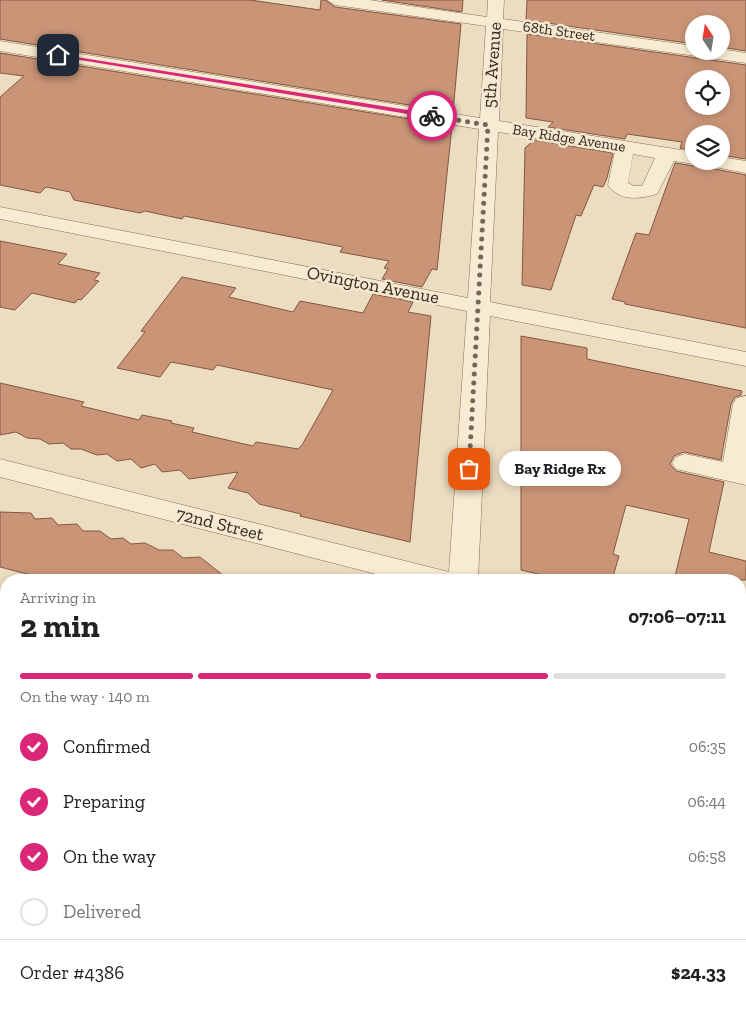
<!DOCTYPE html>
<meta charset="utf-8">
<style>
:root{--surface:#fff;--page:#f2f2f2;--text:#202124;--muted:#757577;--line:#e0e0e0;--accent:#db2777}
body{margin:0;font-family:"Zilla Slab",serif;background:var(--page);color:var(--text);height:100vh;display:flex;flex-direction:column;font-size:19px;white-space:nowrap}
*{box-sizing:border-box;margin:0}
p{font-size:16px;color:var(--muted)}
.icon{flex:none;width:28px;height:28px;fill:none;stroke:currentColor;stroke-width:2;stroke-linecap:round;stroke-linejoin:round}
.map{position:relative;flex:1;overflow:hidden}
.side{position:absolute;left:0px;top:574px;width:746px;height:441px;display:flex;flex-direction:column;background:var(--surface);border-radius:20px 20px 0 0;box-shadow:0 2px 8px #0003}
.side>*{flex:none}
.needle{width:32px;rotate:348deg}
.buttons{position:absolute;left:685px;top:15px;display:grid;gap:10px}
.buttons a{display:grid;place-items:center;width:45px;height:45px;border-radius:50%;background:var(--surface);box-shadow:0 2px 8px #0003;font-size:25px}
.pin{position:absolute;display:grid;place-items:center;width:42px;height:42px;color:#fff;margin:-21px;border-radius:10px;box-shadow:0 2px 8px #0006}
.courier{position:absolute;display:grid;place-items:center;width:50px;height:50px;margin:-25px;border:4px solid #db2777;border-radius:50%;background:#fff;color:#222;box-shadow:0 1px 6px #0007}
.bubble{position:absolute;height:35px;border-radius:18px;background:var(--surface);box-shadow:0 2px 8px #0003;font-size:16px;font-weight:800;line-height:35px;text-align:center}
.summary em{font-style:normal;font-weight:800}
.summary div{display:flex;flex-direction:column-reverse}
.summary{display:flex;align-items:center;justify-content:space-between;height:85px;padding:0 20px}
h1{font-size:32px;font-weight:800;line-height:38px}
.bar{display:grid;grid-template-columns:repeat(4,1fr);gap:8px 5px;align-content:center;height:60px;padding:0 20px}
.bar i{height:6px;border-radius:4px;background:var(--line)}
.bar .selected{background:var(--accent)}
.bar p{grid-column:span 4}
.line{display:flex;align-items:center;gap:12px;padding:0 20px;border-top:1px solid var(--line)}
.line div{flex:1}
ol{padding:0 20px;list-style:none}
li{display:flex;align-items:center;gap:15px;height:55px}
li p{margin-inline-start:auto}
li .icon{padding:5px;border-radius:50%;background:var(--accent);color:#fff;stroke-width:4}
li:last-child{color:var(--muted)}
li i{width:28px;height:28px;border:2px solid var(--line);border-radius:50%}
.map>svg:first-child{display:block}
</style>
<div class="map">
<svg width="746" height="1014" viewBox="0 0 746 1014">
<rect width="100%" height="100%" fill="#ecddc1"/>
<g fill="#ca9577" stroke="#835740" fill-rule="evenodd">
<path d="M0 0H250L320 10 321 0H325L335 7 461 24 453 112 0 39Z"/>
<path d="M382 0H463L462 12Z"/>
<path d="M527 0H746V51L721 47V24H694V44L526 20Z"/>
<path d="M527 34 746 65V159L721 155V134H694V150L680 148 682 142 627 134 625 139 548 127 553 122 526 118ZM694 79H721V106H694Z"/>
<path d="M0 53 452 126 437 270 432 269 422 287 382 279 388 269 384 268 389 261 340 252 343 247 184 216 182 219 145 211 140 213 74 200 70 192 46 187 40 193 0 185V97L24 76 0 73Z"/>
<path d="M534 140 613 153 607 178 603 187 594 185 581 216 576 215 551 290 522 285 525 148Z"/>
<path d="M675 163 694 166 700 163 704 167 746 175V328L625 304V302L612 299 636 233 649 235Z"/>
<path d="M0 241 67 254 58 264 100 273 94 280 99 281 81 300 78 299 75 303 32 293 15 310 0 307Z"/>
<path d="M182 277 236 288 229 297 293 312 300 301 363 313 373 294 413 302 408 312 431 316 410 542 300 516 301 514 259 504 248 493 228 488 238 472 189 479 180 470 162 472 155 464 141 468 131 459 117 461 107 454 97 455 81 449H71L63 443 49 444 40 439 27 438 16 432 0 435V383L84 402 81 406 139 420 142 415 172 421 171 423 194 428 192 432 253 446 256 442 298 449 302 445 333 390 217 365 213 370 171 362 160 377 117 368 145 332 141 331Z"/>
<path d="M521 336 587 348V359L742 391 741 395 735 397 731 404 721 460 684 452 674 456 670 464 676 471 724 482 709 552 746 561V580H674L689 519 626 505 613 554 619 556 612 580H564L521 570Z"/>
<path d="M0 512 31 513 35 519 52 518 58 525 77 524 83 531H100L111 539 123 538 131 544 145 543 159 550H173L183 558 200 557 229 580H50L0 567Z"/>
</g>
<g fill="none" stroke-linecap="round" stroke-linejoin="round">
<g stroke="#856e59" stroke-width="1">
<g id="minor">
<path d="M327 0H369L487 17 488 0H504L503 19 694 46V51H721V49L746 53V63L503 29 499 121 694 152V161H721V157L746 161V173L704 165 701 161 694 164 674 161 657 194C640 199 619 202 608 185L615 151 498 132 490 302 746 352V366L490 316 478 580H399L0 477V459L449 572 467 311 0 219V207L468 298 479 129 0 51V41L480 118 486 26 335 5ZM633 154 655 158 642 186H634L628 183Z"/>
<path d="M746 396V485L676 469 672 463 676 457 685 454 723 462 733 404 737 398Z"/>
<path d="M740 643 746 644V668L740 667Z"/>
<path d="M0 784 6 786V816L0 814Z"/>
<rect x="419" y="1009" width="38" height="5"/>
<path d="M633 1009H685L687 1014H635Z"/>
</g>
</g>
<use href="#minor" fill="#f8ebd3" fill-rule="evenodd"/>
</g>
<path fill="#db2777" d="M58 54 432 114 434 116 432 118 56 56Z"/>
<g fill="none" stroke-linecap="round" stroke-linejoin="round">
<path stroke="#756756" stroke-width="5" stroke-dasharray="0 9" d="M432 116 488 125 469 469"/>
</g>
<g text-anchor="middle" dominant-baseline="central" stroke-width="5" stroke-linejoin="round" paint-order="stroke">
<g font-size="15" fill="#35271d" stroke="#f4e8d0">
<text transform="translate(559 31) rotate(8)">68th Street</text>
<text transform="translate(569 138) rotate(9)">Bay Ridge Avenue</text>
</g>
<g font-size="18" fill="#35271d" stroke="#f4e8d0">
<text transform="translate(492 65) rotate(-86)">5th Avenue</text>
<text transform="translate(373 285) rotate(11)">Ovington Avenue</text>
<text transform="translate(220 524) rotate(14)">72nd Street</text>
</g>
</g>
</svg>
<div class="buttons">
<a><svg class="needle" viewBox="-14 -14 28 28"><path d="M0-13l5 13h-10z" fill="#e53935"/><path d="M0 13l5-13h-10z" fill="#757577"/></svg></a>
<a><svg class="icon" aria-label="locate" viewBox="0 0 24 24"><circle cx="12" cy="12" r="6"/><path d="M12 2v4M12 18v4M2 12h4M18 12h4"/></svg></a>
<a><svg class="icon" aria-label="layers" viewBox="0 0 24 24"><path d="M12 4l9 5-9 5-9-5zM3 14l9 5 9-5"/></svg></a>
</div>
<div class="pin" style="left:469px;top:469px;background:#ea580c"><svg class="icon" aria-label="bag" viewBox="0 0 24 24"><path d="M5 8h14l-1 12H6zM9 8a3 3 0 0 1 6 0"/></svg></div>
<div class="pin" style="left:58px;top:55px;background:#1f2937"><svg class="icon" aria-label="home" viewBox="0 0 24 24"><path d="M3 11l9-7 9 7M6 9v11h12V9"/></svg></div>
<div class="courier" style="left:432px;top:116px"><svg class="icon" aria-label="bike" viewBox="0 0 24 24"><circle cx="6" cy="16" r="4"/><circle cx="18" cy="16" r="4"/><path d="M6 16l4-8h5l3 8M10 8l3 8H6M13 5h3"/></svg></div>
<div class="bubble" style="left:499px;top:451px;width:122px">Bay Ridge Rx</div>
<section class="side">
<div class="summary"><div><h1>2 min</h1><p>Arriving in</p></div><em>07:06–07:11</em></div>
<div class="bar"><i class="selected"></i><i class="selected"></i><i class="selected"></i><i></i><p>On the way · 140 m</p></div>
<ol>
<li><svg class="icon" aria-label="check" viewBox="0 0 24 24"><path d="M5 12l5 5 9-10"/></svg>Confirmed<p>06:35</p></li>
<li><svg class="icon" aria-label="check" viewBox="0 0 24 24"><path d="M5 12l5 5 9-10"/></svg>Preparing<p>06:44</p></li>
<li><svg class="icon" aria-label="check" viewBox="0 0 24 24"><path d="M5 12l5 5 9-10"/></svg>On the way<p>06:58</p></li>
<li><i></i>Delivered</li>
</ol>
<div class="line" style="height:65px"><div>Order #4386</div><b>$24.33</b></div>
</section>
</div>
